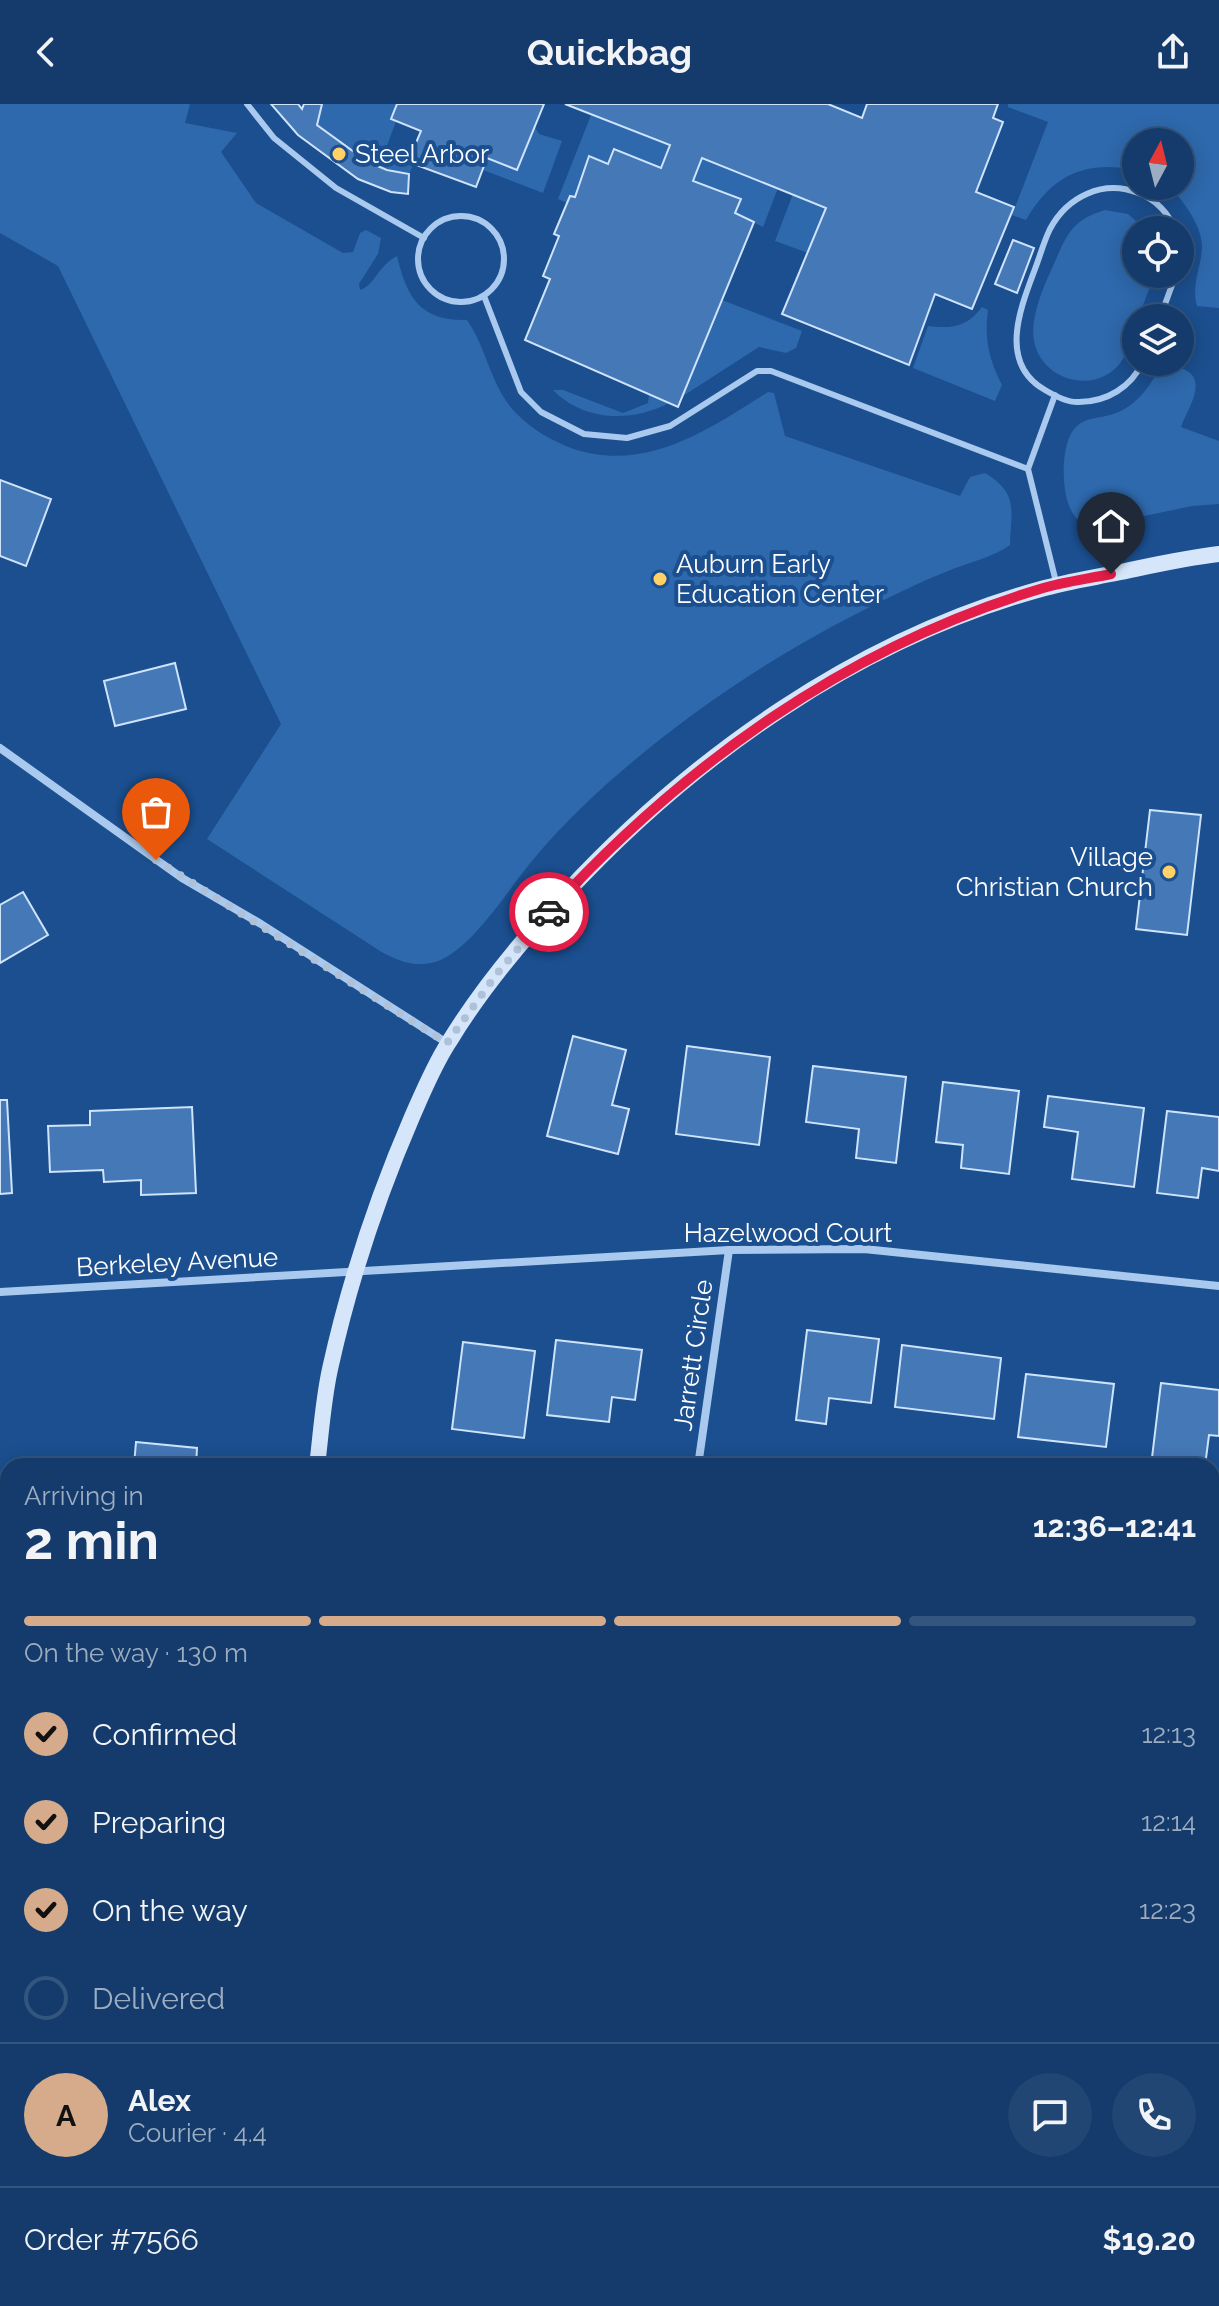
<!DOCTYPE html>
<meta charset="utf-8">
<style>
:root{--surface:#143b6b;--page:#214673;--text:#f1f3f6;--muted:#9dadc1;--line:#33557e;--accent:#d6ab8b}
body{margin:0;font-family:Raleway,sans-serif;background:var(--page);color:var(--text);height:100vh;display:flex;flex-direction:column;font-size:30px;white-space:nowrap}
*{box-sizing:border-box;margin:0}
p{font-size:26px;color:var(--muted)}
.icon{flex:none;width:44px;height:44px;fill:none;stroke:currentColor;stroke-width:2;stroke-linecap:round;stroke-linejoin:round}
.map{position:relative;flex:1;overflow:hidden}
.panel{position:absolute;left:0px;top:1354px;width:1220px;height:848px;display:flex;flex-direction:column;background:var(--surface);border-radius:24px 24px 0 0;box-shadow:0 4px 20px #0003,0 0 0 2px var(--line)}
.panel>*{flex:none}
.needle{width:52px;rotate:7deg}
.buttons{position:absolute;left:1122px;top:24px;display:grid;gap:16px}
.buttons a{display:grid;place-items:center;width:72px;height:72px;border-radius:50%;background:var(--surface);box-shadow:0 4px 20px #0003,0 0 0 2px var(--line);font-size:40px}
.pin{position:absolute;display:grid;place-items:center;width:68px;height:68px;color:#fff;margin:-82px -34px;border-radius:50% 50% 50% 0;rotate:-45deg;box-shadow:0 0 8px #0007}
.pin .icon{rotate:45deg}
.courier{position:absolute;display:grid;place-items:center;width:80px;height:80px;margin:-40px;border:6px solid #e11d48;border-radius:50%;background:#fff;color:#222;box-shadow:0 2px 10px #0007}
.summary em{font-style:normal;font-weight:700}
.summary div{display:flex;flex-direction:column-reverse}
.summary{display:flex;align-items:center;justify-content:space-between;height:136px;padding:0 24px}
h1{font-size:52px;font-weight:700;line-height:60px}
.bar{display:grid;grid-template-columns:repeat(4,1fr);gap:12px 8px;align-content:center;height:96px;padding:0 24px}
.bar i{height:10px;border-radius:6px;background:var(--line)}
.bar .selected{background:var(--accent)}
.bar p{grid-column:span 4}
.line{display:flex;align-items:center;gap:20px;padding:0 24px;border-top:2px solid var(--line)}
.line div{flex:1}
.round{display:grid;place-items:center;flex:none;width:84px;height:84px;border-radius:42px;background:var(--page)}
ol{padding:0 24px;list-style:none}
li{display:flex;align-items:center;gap:24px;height:88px}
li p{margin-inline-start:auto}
li .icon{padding:8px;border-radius:50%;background:var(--accent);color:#111;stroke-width:4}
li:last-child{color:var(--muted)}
li i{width:44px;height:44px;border:4px solid var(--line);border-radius:50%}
header{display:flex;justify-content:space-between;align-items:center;height:104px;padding:0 24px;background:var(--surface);font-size:36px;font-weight:700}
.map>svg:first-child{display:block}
</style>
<header><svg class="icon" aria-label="back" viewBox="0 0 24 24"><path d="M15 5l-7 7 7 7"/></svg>Quickbag<svg class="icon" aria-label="share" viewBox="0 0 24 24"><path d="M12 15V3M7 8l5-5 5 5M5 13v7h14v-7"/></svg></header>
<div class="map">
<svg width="1219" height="2202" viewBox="0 0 1219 2202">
<rect width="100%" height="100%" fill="#1b4f8f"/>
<g fill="#2e69ad">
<path d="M0 0H190L185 19 237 29 221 48 256 99 343 149 353 148 360 129 366 126 381 134 378 150 359 180 360 186C375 181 378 162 397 152 407 194 420 217 467 216 488 246 491 286 519 312 533 326 553 337 571 344 645 370 708 326 768 288L774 289 785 332 960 392 970 373 985 369C1019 390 1011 405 1010 441 992 454 969 458 948 467 918 479 889 493 860 508 769 554 685 611 609 678 582 702 555 729 532 757 509 784 468 852 431 859 412 863 396 856 380 847L207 735 281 620 58 162 0 129Z"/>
<path d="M322 0H397L391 15 396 17 387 42 398 44 401 49H408V58L413 61 409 70C372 64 346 44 317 21Z"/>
<path d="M1008 0H1219V204L1197 202C1191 182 1201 164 1202 144 1203 123 1183 96 1169 82H1180V38H1136V66C1085 56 1052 71 1026 116L1012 111 1048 18 1008 3Z"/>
<path d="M591 11 670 41 661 64 614 45 608 60 589 52 575 93 570 92 567 99 558 95Z"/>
<path d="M534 22 539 30 562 37 543 89 483 66 487 54 517 65Z"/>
<path d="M702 54 778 84 763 123 735 109 693 77Z"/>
<path d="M793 90 826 104 808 149 775 137Z"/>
<path d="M1105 106 1128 110 1145 125 1136 126V170H1155L1138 214H1136C1136 223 1133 229 1130 237 1128 243 1126 250 1123 255 1100 292 1042 279 1034 237 1030 213 1044 181 1054 160 1067 130 1072 116 1105 106Z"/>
<path d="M722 196 802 227 796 244 786 249 759 243 683 292Z"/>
<path d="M982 203 988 206C984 234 989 256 1002 281L995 297 913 264 928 222C952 225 967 223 982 203Z"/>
<path d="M1174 259C1178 263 1185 265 1190 269 1205 282 1186 308 1181 323L1219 337V400L1192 402 1087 424C1081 419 1074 413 1071 406 1061 388 1060 338 1076 323 1084 314 1099 314 1110 311 1136 304 1149 283 1162 261Z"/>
<path d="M553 286H563L623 309 648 299 649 290 669 299C631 319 583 317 553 286Z"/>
</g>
<g fill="#4478b7" stroke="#cfe3fa" stroke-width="2">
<path d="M271 0H298L302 5 304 0H322L317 21 368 58 387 66 409 70 408 90 391 88 358 75 298 31Z"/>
<path d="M397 0H544L517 66 487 54 476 83 408 58 421 27 391 15Z"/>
<path d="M565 0H828L862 14 867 0H998L993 14 1003 18 976 88 1014 103 972 205 935 190 909 261 782 210 826 104 702 54 693 77 741 95 735 109 754 118 678 303 525 236 550 175 543 172 559 132 554 130 570 92 575 93 589 52 608 60 614 45 661 64 670 41Z"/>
<path d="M1013 136 1034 144 1017 189 995 180Z"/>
<path d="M0 376 51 395 26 462 0 452Z"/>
<path d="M175 559 186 605 115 622 104 577Z"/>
<path d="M1150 706 1201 711 1187 831 1136 825Z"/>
<path d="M23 788 48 831 0 859V801Z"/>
<path d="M573 932 626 946 612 1001 629 1005 618 1050 547 1032Z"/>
<path d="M687 942 770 953 759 1041 676 1030Z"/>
<path d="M813 962 906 973 896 1059 856 1054 859 1025 806 1018Z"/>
<path d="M943 978 1019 987 1009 1070 961 1064 963 1041 936 1038Z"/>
<path d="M1048 992 1144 1004 1134 1083 1072 1075 1078 1028 1044 1023Z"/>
<path d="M0 996H7L12 1089 0 1090Z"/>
<path d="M192 1003 196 1089 141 1091V1076L104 1078 103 1066 50 1068 48 1022 90 1021V1007Z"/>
<path d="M1167 1007 1219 1013V1067L1202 1064 1198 1094 1157 1089Z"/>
<path d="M807 1226 879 1235 871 1299 829 1294 826 1320 796 1316Z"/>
<path d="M556 1236 642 1246 635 1296 612 1293 609 1318 547 1311Z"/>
<path d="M463 1238 535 1247 524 1334 452 1325Z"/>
<path d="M902 1241 1001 1254 994 1315 895 1303Z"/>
<path d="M1026 1270 1114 1280 1106 1343 1018 1333Z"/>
<path d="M1161 1279 1219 1286V1332L1209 1331 1205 1362H1151Z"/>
<path d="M136 1338 197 1344 196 1362H112V1359L134 1361Z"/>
<path d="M339 2194H450L448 2202H338Z"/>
</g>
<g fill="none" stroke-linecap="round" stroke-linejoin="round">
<g stroke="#a9c9ee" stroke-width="6">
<path d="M247 0 274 34 336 84 424 134"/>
<circle cx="461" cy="155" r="43"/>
<path d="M484 192 521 288 541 308 584 330 627 334 670 322 757 267H771L1028 365"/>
<path d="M1160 214 1176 170"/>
<path d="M1143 258C1131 283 1107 298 1079 298 1068 299 1055 292 1045 286 998 259 1020 205 1035 165 1040 152 1044 137 1050 125 1067 93 1103 75 1138 89 1155 95 1169 109 1175 126"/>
<path d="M1055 291 1028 365 1056 478"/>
</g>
<g stroke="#a9c9ee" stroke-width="8">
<path d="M0 644 182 774 261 820 447 939"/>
<path d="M0 1188 729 1146 864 1145 1219 1182"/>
<path d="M698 1362 729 1146"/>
<path d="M0 1917 8 1920"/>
<path d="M1212 2093 1219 2083"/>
</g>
<g stroke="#d6e6fa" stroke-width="16">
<path d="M317 1362C321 1330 323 1297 330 1265 349 1179 377 1094 412 1013 423 988 434 961 449 938 481 885 523 835 565 790 694 651 857 536 1041 485 1065 478 1091 474 1116 469 1150 462 1184 454 1219 450"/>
<path d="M223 2202 225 2194"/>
</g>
</g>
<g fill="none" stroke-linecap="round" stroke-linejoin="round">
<path stroke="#afc1d8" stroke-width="8" stroke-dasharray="0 14.4" d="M156 756 447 939 496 871 549 808"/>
<path stroke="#e11d48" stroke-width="10" d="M549 808C683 661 847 543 1040 485 1063 478 1087 475 1111 470"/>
</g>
<g fill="#ffd166" stroke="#1b4f8f" stroke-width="3">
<circle cx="339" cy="50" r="8"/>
<circle cx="660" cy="475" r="8"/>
<circle cx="1169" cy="768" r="8"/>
</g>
<g text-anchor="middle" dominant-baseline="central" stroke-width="8" stroke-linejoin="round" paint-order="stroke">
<g font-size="26" fill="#fff" stroke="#1b4f8f" text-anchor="start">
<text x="355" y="50">Steel Arbor</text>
<text x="676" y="460">Auburn Early<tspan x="676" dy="30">Education Center</tspan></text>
<text x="1153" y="753" text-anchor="end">Village<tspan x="1153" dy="30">Christian Church</tspan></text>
</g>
<g font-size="26" fill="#fff" stroke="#1b4f8f">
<text x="788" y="1129">Hazelwood Court</text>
<text transform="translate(177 1158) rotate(-3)">Berkeley Avenue</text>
<text transform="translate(693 1251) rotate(-82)">Jarrett Circle</text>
</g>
</g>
</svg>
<div class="buttons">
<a><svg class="needle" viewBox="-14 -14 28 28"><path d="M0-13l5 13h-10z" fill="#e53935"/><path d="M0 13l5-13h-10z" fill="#9dadc1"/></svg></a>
<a><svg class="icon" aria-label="locate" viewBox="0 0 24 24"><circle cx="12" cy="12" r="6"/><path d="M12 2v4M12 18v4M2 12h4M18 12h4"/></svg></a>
<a><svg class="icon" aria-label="layers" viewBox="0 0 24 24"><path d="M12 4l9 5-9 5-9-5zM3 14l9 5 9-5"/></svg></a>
</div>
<div class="pin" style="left:156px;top:756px;background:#ea580c"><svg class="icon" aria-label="bag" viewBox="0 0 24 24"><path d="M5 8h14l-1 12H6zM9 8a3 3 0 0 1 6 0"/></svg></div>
<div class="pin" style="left:1111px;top:470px;background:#1f2937"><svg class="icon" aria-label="home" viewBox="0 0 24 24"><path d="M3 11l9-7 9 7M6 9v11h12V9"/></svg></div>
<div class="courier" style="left:549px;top:808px"><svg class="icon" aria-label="car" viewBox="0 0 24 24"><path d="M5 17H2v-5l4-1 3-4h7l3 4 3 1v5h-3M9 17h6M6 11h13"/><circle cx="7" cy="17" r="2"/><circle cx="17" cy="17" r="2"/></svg></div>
<section class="panel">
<div class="summary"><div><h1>2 min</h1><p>Arriving in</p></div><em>12:36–12:41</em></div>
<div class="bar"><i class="selected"></i><i class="selected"></i><i class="selected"></i><i></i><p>On the way · 130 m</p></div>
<ol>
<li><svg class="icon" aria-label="check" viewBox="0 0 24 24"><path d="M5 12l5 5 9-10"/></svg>Confirmed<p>12:13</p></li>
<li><svg class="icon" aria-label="check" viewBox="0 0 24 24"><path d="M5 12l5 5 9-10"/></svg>Preparing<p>12:14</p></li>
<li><svg class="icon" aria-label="check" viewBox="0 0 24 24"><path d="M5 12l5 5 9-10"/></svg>On the way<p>12:23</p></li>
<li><i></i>Delivered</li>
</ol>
<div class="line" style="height:144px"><b class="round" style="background:var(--accent);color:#111">A</b><div><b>Alex</b><p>Courier · 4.4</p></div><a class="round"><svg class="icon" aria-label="chat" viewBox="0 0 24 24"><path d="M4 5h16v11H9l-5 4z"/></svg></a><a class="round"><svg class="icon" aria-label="phone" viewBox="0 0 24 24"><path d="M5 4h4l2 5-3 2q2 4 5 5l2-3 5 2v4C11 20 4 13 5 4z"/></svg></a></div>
<div class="line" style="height:104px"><div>Order #7566</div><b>$19.20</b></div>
</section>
</div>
